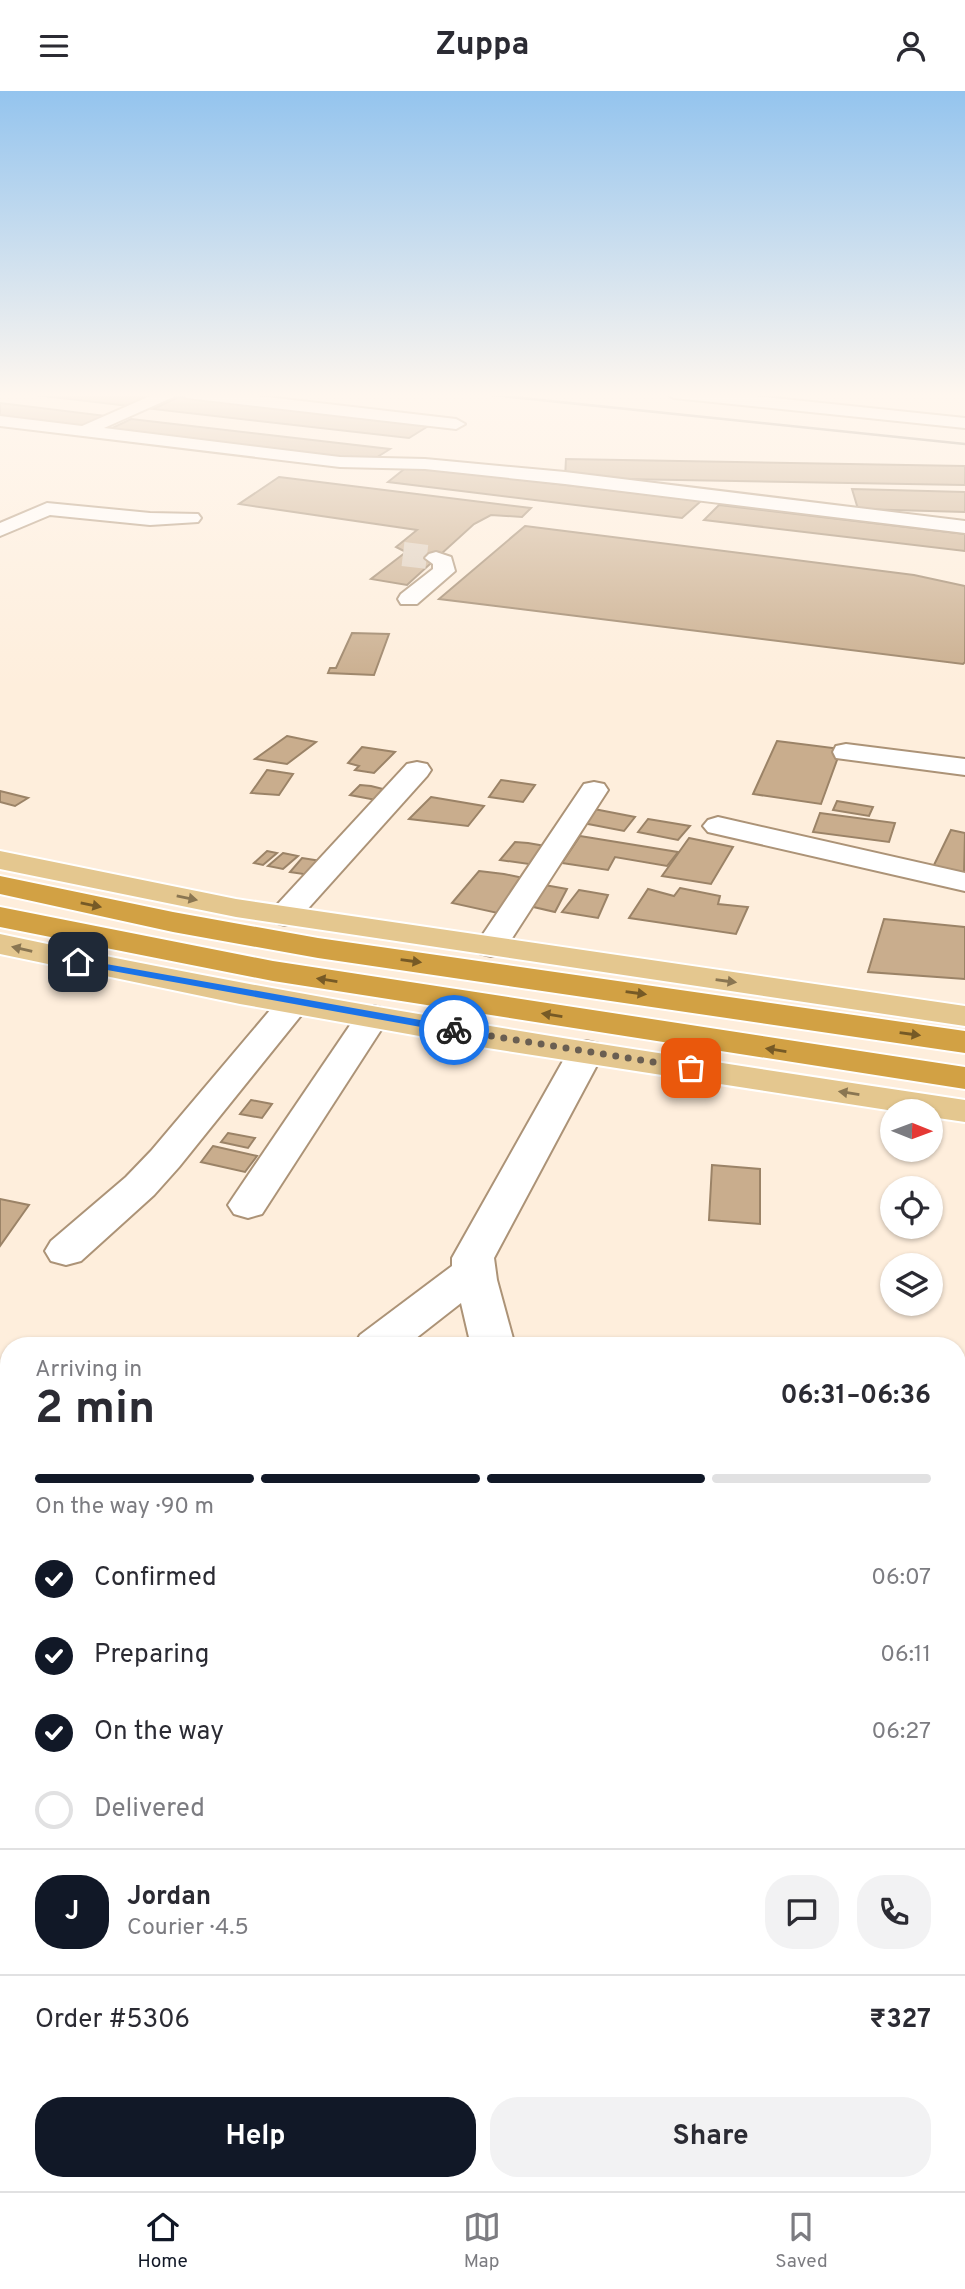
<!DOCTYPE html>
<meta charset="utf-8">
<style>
:root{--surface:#fff;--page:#f2f2f3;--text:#2b2b33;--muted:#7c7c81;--line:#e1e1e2;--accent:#111827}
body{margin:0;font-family:Overpass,sans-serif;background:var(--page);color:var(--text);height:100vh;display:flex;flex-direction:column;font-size:26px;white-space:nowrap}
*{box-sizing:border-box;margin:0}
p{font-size:23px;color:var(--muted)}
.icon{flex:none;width:38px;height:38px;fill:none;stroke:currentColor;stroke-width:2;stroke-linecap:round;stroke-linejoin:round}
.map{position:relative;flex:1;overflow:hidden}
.sheet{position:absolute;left:0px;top:1246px;width:966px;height:854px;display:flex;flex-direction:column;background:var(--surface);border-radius:28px 28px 0 0;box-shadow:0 2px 5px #0004}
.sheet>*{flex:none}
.needle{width:46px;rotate:91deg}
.controls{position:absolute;left:880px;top:1008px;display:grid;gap:14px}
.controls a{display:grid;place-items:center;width:63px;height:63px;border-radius:50%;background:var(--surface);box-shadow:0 2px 5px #0004;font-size:35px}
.pin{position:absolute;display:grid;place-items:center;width:60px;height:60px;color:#fff;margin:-30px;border-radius:14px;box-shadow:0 4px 10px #0006}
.courier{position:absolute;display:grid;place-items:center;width:70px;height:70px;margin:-35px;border:5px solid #1a73e8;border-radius:50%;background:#fff;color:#222;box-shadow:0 2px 9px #0007}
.overview em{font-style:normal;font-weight:700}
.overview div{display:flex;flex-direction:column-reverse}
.overview{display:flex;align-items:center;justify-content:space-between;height:119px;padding:0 35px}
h1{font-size:46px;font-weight:700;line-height:52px}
.bar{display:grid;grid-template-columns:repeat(4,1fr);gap:10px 7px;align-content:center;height:84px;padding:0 35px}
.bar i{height:9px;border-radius:5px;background:var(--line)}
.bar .current{background:var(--accent)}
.bar p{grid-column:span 4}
.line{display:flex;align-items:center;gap:18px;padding:0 35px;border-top:2px solid var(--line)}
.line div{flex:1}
.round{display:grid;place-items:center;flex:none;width:74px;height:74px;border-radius:28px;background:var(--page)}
ol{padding:0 35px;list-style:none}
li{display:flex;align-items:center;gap:21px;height:77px}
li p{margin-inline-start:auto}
li .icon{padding:7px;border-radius:50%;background:var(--accent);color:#fff;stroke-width:4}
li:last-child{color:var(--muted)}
li i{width:38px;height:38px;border:4px solid var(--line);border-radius:50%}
.action{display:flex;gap:14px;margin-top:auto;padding:14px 35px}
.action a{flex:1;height:80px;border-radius:28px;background:var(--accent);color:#fff;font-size:28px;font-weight:700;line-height:80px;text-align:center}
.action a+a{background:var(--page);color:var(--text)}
header{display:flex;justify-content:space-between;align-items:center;height:91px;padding:0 35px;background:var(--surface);font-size:32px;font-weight:700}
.dock{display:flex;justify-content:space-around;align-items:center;height:98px;border-top:2px solid var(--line);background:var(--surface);font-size:19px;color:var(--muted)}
.dock a{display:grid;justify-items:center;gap:4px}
.dock .current{color:var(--accent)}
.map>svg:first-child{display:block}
</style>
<header><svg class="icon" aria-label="menu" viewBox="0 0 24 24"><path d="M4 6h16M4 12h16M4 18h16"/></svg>Zuppa<svg class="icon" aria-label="person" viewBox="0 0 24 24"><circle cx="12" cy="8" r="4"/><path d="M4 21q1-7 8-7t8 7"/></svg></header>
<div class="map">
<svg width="965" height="2100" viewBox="0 0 965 2100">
<rect width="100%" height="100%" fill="#feeedc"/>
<g fill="#c9ad8d" stroke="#9b8367" stroke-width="2">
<path d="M18 302H147L154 303 129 315Z"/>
<path d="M179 306 430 334 409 347 153 318Z"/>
<path d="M0 312 106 325 78 337 0 328Z"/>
<path d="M131 328 390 358 371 370 104 341Z"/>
<path d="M566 368 965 375V394L565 387Z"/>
<path d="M408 375 701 410 682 427 388 391Z"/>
<path d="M279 386 531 417 522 426 491 424 474 433 407 494 371 488 406 461 396 456 417 439 239 413Z"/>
<path d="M852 398 965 401V421L858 418Z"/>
<path d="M719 414 965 443V460L704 429Z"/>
<path d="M525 435 914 484 965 495V571L963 573 439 508Z"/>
<path d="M352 542 389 543 374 584 328 582 330 577H336Z"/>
<path d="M287 645 316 651 287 673 255 668Z"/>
<path d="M777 650 841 658 821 713 753 703Z"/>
<path d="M362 656 395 661 374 682 355 679 359 675 348 672Z"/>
<path d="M267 679 293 683 279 704 251 702Z"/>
<path d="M501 689 535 694 523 711 489 706Z"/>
<path d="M360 694 371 695 387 699 376 709 350 704Z"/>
<path d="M0 700 28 707 15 715 0 711Z"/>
<path d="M431 706 484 715 468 735 409 728Z"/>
<path d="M837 710 873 716 869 725 833 719Z"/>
<path d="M594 718 635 726 624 740 583 732Z"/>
<path d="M820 722 895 732 889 751 813 741Z"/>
<path d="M648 728 690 735 678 749 638 741Z"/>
<path d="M951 739 965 742 964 782 933 776Z"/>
<path d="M580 745 678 761 667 775 615 766 608 779 562 772Z"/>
<path d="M689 747 733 756 711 793 662 785Z"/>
<path d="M515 751 528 752 551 756 536 774 500 769Z"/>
<path d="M267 760 277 762 263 774 254 772Z"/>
<path d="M283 762 298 765 283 778 268 775Z"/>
<path d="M302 767 321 770 310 784 290 781Z"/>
<path d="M479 780 504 783 528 788 502 823 452 812Z"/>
<path d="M539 793 567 798 555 821 525 814Z"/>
<path d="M680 797 720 805 718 813 748 816 736 843 629 827 648 798 674 805Z"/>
<path d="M579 799 608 804 598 827 562 821Z"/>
<path d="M884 828 965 836V888L868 881Z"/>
<path d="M251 1009 272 1013 262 1027 240 1023Z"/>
<path d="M228 1042 255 1047 248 1057 221 1051Z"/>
<path d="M213 1055 257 1065 245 1081 201 1071Z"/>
<path d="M712 1074 760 1078V1133L709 1129Z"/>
<path d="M0 1108 29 1114 0 1155Z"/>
<path d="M9 1473V1505L0 1502V1488Z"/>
<path d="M0 1600 9 1603V1627L0 1640Z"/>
</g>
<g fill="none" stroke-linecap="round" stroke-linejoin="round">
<path stroke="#dccdbc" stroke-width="24" stroke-dasharray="24 11" stroke-linecap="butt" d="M403 463 436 467"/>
<g stroke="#ac9377" stroke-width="4">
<g id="minor">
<path d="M157 302H233L456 328 465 333 456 338 187 307 180 303 104 337 340 366 425 368 565 381 965 430V442L565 393 425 378 340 376 0 335V325L82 335Z"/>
<path d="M666 302H725L965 327V337L674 307Z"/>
<path d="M47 412 150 422 198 423 201 427 198 431 150 434 50 424 0 445V432Z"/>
<path d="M436 461 451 466 455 480 417 513H401L398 508 401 503 433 478V473L425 467 429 463Z"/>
<path d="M846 653 965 668V684L836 667 833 661 836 655Z"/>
<path d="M417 671 427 673 431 679 427 685 296 831 285 834 274 831 269 824 274 817 407 673Z"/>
<path d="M594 691 604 693 608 699 507 855 503 862 491 865 479 862 475 855 584 693Z"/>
<path d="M718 726 965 782V800L708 741 703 735 708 729Z"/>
<path d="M294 902 306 905 311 912 179 1076 154 1104 81 1170 66 1174 51 1170 45 1160 51 1150 126 1086 151 1060 282 905Z"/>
<path d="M373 915 385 918 390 925 262 1123 248 1127 234 1123 228 1114 234 1105 361 918Z"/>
<path d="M586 950 599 953 604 961 494 1167 497 1189 515 1255H471L461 1212 406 1255H354L360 1244 452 1175V1167L568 961 573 953Z"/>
<path d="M957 1285 965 1286V1320L957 1319Z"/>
<path d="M0 1705 9 1708V1764L0 1761Z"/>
<path d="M9 1987V2067L0 2071V1991Z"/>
</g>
</g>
<g stroke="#fff" stroke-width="4">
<g id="major">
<path d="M0 760 236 808 965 915V935L236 826 0 778Z"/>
<path d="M0 843C319 912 642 960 965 1009V1031L931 1026V1020H894L481 956 240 913 0 863Z"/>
</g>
</g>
<g stroke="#fff" stroke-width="4">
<g id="highway">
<path d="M0 785 173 821 318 847 965 940V962L318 867 173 841 0 803Z"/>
<path d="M0 816 273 870 965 976V998L273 890 0 836Z"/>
</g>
</g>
<use href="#minor" fill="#fff" fill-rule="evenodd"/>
<use href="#major" fill="#e4c78f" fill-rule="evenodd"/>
<use href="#highway" fill="#d2a144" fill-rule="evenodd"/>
<path stroke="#948879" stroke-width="2.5" d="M473 302 965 353"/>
</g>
<defs><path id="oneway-solid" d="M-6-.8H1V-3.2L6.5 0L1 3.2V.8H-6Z" transform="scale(1.75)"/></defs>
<g fill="#8a7652">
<use href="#oneway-solid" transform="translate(187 807) rotate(11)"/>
<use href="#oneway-solid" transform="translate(22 858) rotate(-167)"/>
<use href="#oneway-solid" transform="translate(726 890) rotate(8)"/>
<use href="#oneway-solid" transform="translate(849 1002) rotate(-171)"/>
</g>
<g fill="#765a26">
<use href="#oneway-solid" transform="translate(91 814) rotate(11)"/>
<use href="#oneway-solid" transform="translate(411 870) rotate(8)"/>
<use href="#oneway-solid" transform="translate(327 889) rotate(-171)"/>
<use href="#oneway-solid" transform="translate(636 902) rotate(8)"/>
<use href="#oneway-solid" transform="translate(552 924) rotate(-171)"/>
<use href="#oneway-solid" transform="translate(910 943) rotate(8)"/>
<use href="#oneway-solid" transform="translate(776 959) rotate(-171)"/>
</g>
<linearGradient id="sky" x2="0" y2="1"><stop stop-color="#94c4ee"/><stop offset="0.51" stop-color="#fff7ef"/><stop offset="1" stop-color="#fff7ef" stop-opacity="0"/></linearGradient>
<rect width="965" height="596" fill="url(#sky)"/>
<path fill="#1a73e8" d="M78 868 454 935 459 939 454 942 74 873 73 871Z"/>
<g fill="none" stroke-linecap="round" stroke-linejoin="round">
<path stroke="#6a5f52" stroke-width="7" stroke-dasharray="0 12.6" d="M454 939 691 977"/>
</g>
</svg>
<div class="controls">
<a><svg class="needle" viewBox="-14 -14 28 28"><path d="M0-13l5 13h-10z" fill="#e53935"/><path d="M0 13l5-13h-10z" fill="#7c7c81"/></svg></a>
<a><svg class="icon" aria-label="locate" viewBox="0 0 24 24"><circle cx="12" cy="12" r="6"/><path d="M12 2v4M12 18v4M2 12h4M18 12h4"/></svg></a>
<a><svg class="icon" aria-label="layers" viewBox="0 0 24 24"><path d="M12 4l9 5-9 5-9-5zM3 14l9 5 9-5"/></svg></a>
</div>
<div class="pin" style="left:691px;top:977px;background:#ea580c"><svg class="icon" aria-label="bag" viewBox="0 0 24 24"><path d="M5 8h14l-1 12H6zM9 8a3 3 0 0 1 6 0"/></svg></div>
<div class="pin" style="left:78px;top:871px;background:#1f2937"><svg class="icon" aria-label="home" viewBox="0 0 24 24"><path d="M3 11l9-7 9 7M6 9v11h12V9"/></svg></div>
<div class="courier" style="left:454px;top:939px"><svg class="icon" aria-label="bike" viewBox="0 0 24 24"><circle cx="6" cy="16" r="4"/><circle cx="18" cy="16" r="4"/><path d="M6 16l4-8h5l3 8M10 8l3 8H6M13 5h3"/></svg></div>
<section class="sheet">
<div class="overview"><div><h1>2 min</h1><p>Arriving in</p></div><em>06:31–06:36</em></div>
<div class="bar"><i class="current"></i><i class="current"></i><i class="current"></i><i></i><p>On the way · 90 m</p></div>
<ol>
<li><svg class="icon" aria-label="check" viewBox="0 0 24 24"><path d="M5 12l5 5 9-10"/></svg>Confirmed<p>06:07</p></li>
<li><svg class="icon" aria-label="check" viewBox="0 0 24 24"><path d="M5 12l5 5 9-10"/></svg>Preparing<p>06:11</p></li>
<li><svg class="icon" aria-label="check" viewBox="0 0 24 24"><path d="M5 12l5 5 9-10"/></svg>On the way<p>06:27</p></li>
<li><i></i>Delivered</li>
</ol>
<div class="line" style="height:126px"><b class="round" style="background:var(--accent);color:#fff">J</b><div><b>Jordan</b><p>Courier · 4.5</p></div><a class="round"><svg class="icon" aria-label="chat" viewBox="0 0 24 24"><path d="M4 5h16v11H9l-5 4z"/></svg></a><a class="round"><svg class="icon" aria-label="phone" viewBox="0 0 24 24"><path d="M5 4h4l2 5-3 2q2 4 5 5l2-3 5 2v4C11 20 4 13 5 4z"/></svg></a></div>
<div class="line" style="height:91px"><div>Order #5306</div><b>₹327</b></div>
<div class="action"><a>Help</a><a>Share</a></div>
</section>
</div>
<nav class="dock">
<a class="current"><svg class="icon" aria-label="home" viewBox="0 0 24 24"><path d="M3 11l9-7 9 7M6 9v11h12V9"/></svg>Home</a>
<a><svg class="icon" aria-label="map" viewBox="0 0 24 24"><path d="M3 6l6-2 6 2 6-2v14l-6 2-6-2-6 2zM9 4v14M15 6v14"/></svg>Map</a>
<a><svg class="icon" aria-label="saved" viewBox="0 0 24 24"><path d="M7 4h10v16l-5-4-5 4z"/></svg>Saved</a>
</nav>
